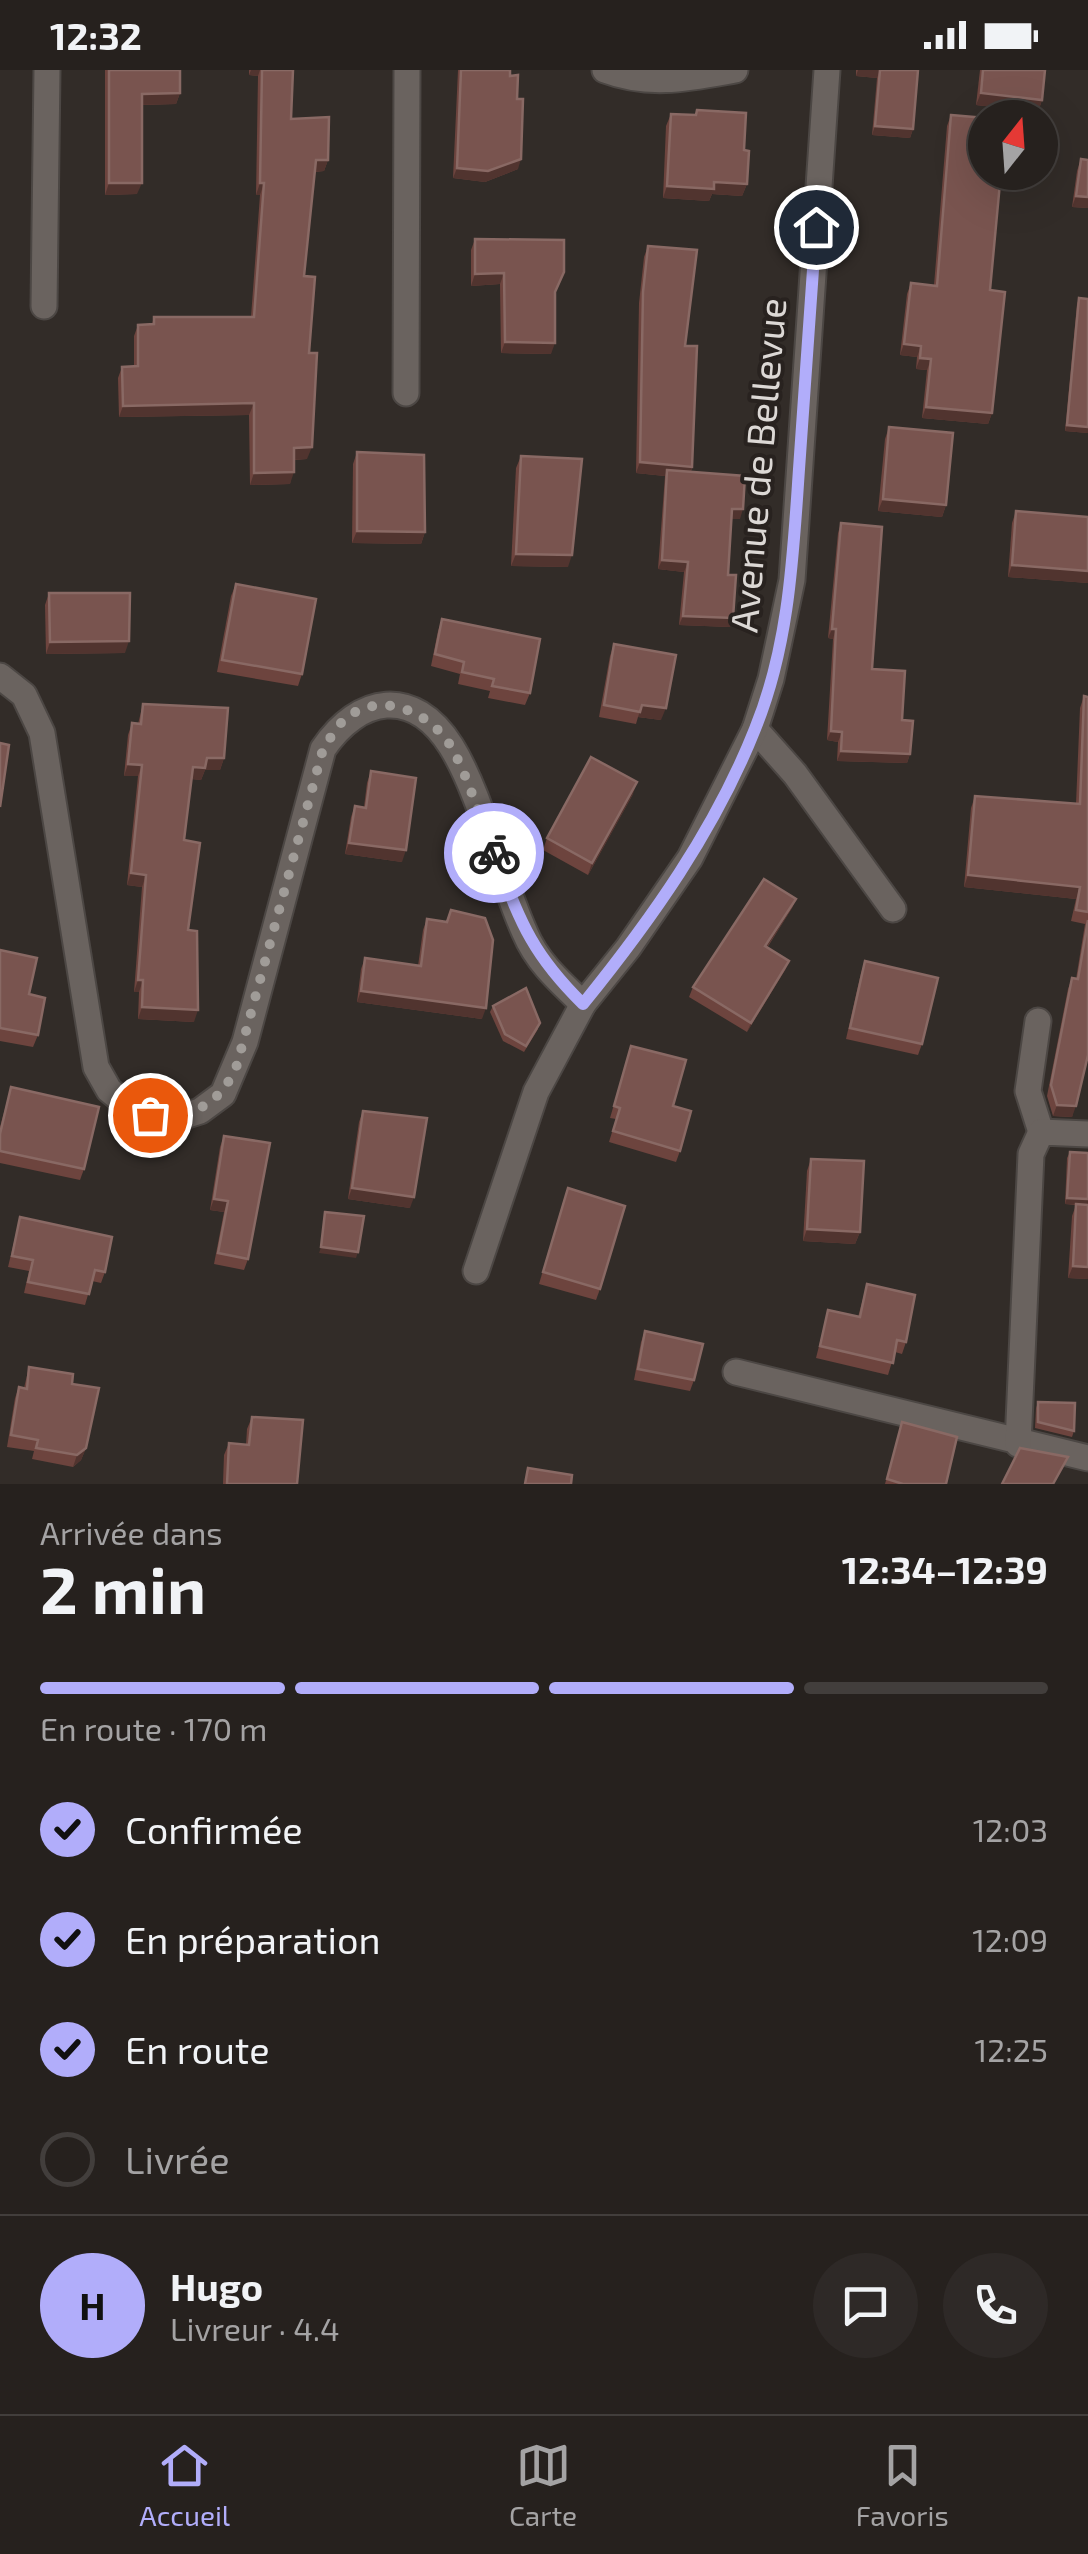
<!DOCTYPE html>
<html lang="fr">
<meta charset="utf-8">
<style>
:root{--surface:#26211e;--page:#2e2927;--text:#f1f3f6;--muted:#a4a3a4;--line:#423e3c;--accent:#b1adfa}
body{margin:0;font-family:"Exo 2",sans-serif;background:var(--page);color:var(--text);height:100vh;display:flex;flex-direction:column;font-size:38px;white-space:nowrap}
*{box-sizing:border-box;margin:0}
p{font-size:32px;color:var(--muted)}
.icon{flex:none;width:55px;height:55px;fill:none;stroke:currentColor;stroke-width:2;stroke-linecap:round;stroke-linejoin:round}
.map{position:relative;height:1414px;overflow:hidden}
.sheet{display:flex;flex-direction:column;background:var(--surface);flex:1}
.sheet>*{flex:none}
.needle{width:65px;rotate:17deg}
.controls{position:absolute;left:968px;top:30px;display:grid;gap:20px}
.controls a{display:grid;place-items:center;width:90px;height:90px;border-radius:50%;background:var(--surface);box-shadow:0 10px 40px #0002,0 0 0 2px var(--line);font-size:50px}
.pin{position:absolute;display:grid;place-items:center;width:85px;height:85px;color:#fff;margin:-42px;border:5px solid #fff;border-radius:50%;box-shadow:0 2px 10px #0007}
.courier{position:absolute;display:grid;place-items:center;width:100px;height:100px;margin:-50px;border:8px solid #b1adfa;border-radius:50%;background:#fff;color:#222;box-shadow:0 2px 12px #0007}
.summary em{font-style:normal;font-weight:700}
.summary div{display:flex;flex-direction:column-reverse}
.summary{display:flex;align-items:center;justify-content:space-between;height:170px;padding:0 40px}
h1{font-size:65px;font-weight:700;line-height:75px}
.bar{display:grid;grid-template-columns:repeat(4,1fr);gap:15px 10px;align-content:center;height:120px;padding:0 40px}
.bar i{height:12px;border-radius:8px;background:var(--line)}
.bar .current{background:var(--accent)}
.bar p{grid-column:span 4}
.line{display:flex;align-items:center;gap:25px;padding:0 40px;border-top:2px solid var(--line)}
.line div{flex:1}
.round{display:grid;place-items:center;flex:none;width:105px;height:105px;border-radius:52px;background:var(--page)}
ol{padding:0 40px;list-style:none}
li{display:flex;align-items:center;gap:30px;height:110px}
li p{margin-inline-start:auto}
li .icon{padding:10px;border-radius:50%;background:var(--accent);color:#111;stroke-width:4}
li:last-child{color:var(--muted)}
li i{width:55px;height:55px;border:5px solid var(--line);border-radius:50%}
.status{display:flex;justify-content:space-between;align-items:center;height:70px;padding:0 50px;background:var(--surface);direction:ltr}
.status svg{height:28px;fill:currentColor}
.tab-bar{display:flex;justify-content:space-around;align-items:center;height:140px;border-top:2px solid var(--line);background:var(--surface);font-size:28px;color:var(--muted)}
.tab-bar a{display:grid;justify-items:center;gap:5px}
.tab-bar .current{color:var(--accent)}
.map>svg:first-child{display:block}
</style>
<div class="status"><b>12:32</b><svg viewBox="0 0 49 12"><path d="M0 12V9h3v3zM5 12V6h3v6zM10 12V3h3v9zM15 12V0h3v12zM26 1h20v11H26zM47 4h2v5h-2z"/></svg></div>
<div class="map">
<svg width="1088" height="1414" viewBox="0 0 1088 1414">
<rect width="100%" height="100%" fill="#322c28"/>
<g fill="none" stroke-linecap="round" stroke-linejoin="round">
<g stroke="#4c4744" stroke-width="29">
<g id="lane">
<path d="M755 659 795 704 893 839"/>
<path d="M1038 951 1028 1021 1041 1062"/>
</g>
</g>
<g stroke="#4c4744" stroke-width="29">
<g id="street">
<path d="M605 0C650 17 690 8 735 0"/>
<path d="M44 236 47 0"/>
<path d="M406 323 407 0"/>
<path d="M0 606 24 625 42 663 96 997 109 1020 131 1038 151 1045 181 1047 200 1041 223 1024 245 972 323 679C359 626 413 616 451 676 481 724 500 808 525 863 537 892 560 912 583 934"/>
<path d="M476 1201 536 1022 583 934 628 878 690 788 755 659 771 609 792 510 827 0"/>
<path d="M736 1302 1088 1388"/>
<path d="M1018 1374 1031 1084 1041 1062 1088 1064"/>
</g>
</g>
<use href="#lane" stroke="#6a635f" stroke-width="25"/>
<use href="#street" stroke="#6a635f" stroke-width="25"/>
</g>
<g fill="#6d443e">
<path d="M105 0H180V23L176 34 142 35 137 124 105 125Z"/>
<path d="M249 0H293L291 49 328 90 324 101 314 102 304 206 309 283 307 389 294 390 290 414 250 415 249 345 119 347 118 308 122 297 134 296V266L138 255 152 254 154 247H251L260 125H256L258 6 249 5Z"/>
<path d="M458 0H510V6L517 29 518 99 485 112 453 108Z"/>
<path d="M856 0H918L913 59 910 68 872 65 877 8 856 6Z"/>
<path d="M980 0H1045L1042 30 1038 42 976 35Z"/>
<path d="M671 44 744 80 747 114 742 126 712 124 709 131 663 128 666 56Z"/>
<path d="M951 45 990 220 992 343 988 354 922 348 927 300 916 299 917 287 900 285 907 224 911 213 934 215 947 56Z"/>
<path d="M1081 89 1088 90V138L1072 137 1077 101Z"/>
<path d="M475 169 555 224 551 284 501 283 500 214 471 216V180Z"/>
<path d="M648 176 685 276 692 397 691 402 740 449H732L728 505 730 557 679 555 684 502 658 499 665 406 636 403 639 233 644 187Z"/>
<path d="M1079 228 1088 229V363L1065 361 1077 234Z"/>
<path d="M889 357 946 435 942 447 878 441 885 369Z"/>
<path d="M357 382 425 462 421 474 352 473 353 394Z"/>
<path d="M521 386 568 497 511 496 516 398Z"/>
<path d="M1016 441 1088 447V513L1008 507 1012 453Z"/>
<path d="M841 453 872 599 902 650 910 684 907 693 837 691 838 672 827 670 833 569 828 568 838 463Z"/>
<path d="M236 514 302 604 298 616 217 602 231 526Z"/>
<path d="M49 523 125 583 46 584 45 535Z"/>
<path d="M442 549 530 623 525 635 488 628 490 621 458 614 460 604 431 596 438 561Z"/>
<path d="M614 574 661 650 638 647 636 654 599 647 610 586Z"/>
<path d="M1084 626 1088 627V985L1072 1047 1053 1046 1047 1026 1068 919 1072 908 1076 909 1085 854 1071 851 1076 829 964 817 971 738 975 726 1076 734 1080 638Z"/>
<path d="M143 634 224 688 220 700H205L201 710 192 709 184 770 194 952 138 949 139 922H134L142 817 127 815 138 706H124L128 665 132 653 138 654Z"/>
<path d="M371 701 402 792 345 784 351 747 355 736 364 737 367 713Z"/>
<path d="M633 724 588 805 543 780 547 768Z"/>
<path d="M796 829 792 838 767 878 789 891 785 900 747 962 689 927 693 917Z"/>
<path d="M427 849 482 949 357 932 361 899 365 888 418 896 423 860Z"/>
<path d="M0 880 29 924 38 965 33 977 0 971Z"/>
<path d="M865 891 922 974 918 985 846 969 861 903Z"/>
<path d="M493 936 538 959 524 982 503 971 490 942Z"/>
<path d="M631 976 673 1036 680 1081 676 1092 609 1072 616 1049 610 1048Z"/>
<path d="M11 1017 84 1099 80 1110 0 1093V1057Z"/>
<path d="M363 1041 410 1138 348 1129 359 1052Z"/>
<path d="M224 1066 248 1189 244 1200 214 1194 224 1142 210 1140 220 1077Z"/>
<path d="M1070 1082 1088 1083V1209L1068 1208 1072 1146 1076 1135 1065 1134 1067 1088Z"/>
<path d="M811 1089 860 1162 855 1174 803 1171 807 1101Z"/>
<path d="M564 1129 600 1219 596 1230 539 1214Z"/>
<path d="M20 1147 105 1202 101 1213 92 1211 85 1235 24 1223 29 1201 8 1197Z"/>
<path d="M867 1214 906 1272 902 1284 895 1282 888 1305 816 1288 828 1240 858 1247Z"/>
<path d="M645 1261 694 1310 690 1321 634 1310 641 1272Z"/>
<path d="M29 1297 72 1314 86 1378 81 1390 73 1397 32 1389 34 1381 7 1377 15 1328 19 1317 24 1318Z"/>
<path d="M1038 1332 1074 1361 1072 1367 1035 1358 1036 1338Z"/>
<path d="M252 1347 297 1414H223L224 1385 229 1373 246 1375 247 1359Z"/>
<path d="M902 1352 946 1414H885Z"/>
</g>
<g fill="#51342f">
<path d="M251 0H260L258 6 249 5Z"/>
<path d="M858 0H880L877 8 856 6Z"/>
<path d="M180 23 176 34 138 35 142 24Z"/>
<path d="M981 23 1042 30 1038 42 976 35Z"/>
<path d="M875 56 913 59 910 68 872 65Z"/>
<path d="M521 89 518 99 485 112 453 108 457 98Z"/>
<path d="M316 90H328L324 101 311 102Z"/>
<path d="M714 112 747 114 742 126 712 124 709 131 663 128 667 116Z"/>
<path d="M109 113H142L137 124 105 125Z"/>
<path d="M260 113H264L260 125H256Z"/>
<path d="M1076 126 1088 127V138L1072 137Z"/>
<path d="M504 203 500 214 471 216 475 204Z"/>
<path d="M505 272 555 273 551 284 501 283Z"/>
<path d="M904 274 921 276 917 287 900 285Z"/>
<path d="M920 288 931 289 927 300 916 299Z"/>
<path d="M254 333 249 345 119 347 123 336Z"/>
<path d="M926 337 992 343 988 354 922 348Z"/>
<path d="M1067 355 1088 357V363L1065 361Z"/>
<path d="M312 377 307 389 289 390 294 378Z"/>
<path d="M640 392 692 397 688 408 667 400 665 406 636 403Z"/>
<path d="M294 402 290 414 250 415 254 403Z"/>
<path d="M883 429 946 435 942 447 878 441Z"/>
<path d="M732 439H743L740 449H729Z"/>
<path d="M357 461 425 462 421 474 352 473Z"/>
<path d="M516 484 572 485 568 497 511 496Z"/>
<path d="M662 490 688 492 684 502 658 499Z"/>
<path d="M1012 495 1088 501V513L1008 507Z"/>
<path d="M683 546 733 548 730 557 679 555Z"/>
<path d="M832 559H836L833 569 828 568Z"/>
<path d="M129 571 125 583 46 584 50 572Z"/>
<path d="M642 635 666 638 661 650 638 647Z"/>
<path d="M831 661 842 662 838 672 827 670Z"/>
<path d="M841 681 910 684 907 693 837 691Z"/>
<path d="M207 688H224L220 700H205L201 710 189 709 193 697Z"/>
<path d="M128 694 142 695 138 706H124Z"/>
<path d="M637 712 633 724 588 805 592 793Z"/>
<path d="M349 773 406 780 402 792 345 784Z"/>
<path d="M131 803 146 805 142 817 127 815Z"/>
<path d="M968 805 1080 817 1076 829 964 817Z"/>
<path d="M796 829 792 838 761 886 765 876Z"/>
<path d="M789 891 785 900 747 962 751 953Z"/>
<path d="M138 910H143L139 922H134Z"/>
<path d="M361 921 486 938 482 949 357 932Z"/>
<path d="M142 937 198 940 194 952 138 949Z"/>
<path d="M1057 1035 1076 1036 1072 1047 1053 1046Z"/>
<path d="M352 1118 414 1127 410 1138 348 1129Z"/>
<path d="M1067 1128 1088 1129V1135L1065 1134Z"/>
<path d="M214 1129 228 1131 224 1142 210 1140Z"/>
<path d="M807 1159 860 1162 855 1174 803 1171Z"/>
<path d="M321 1177 358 1182 356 1188 319 1183Z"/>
<path d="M1073 1196 1088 1197V1209L1068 1208Z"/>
<path d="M86 1378 81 1390 73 1397 77 1385Z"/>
</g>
<g fill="#79544f" stroke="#896964" stroke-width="2.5">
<path d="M109 0H180V23L142 24V113H109Z"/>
<path d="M262 0H293L291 49 329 47 328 90H316L304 206 315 207 309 283H317L312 377 294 378V402L254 403V333L123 336 122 297 138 296V255L154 254V247H254L264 113H260Z"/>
<path d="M461 0H510V6L518 5 517 29H523L521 89 488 101 457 98Z"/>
<path d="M880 0H918L913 59 875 56Z"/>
<path d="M983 0H1045L1042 30 981 23Z"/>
<path d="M697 40 746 43 744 80 749 81 747 114 714 112V119L667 116 671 44 696 45Z"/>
<path d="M951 45 985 48V102H1001L990 220 1005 222 992 343 926 337 931 289 920 288 921 276 904 274 911 213 937 216Z"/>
<path d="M1081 89 1088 90V127L1076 126Z"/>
<path d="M475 169 564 170V202L555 222V273L505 272 504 203 475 204Z"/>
<path d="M648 176 697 180 685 276H697L692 397 640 392 643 222Z"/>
<path d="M1079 228 1088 229V357L1067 355Z"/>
<path d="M889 357 953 363 946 435 883 429Z"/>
<path d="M357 382 424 385 425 462 357 461Z"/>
<path d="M521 386 582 389 572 485 516 484Z"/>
<path d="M667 400 745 406 743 439H732L728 505H736L733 548 683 546 688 492 662 490Z"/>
<path d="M1016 441 1088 447V501L1012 495Z"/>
<path d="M841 453 882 457 872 599 905 601 902 650 913 651 910 684 841 681 842 662 831 661 836 559H832Z"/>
<path d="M236 514 316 529 302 604 222 590Z"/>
<path d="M49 523H130L129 571 50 572Z"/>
<path d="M442 549 540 569 530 623 492 616 494 609 462 602 464 592 435 584Z"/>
<path d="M614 574 676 585 666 638 642 635 640 642 604 635Z"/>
<path d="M1084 626 1088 627V842L1076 840 1080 817 968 805 975 726 1080 734Z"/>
<path d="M143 634 228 638 224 688H207L205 698 193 697 184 770 200 773 188 860 197 861 198 940 142 937 143 910H138L146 805 131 803 142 695 128 694 132 653 141 654Z"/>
<path d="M0 673 9 675 0 737Z"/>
<path d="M591 687 637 712 592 793 547 768Z"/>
<path d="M371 701 416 708 406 780 349 773 355 736 366 738Z"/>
<path d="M764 809 796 829 765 876 789 891 751 953 693 917Z"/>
<path d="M451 840 485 848 493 870 486 938 361 921 365 888 421 896 427 849 447 852Z"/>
<path d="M1088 850V985L1076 1036 1057 1035 1051 1015 1072 908 1078 909Z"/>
<path d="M0 880 37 888 29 924 45 928 38 965 0 958Z"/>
<path d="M865 891 938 908 922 974 850 958Z"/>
<path d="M526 918 540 953 526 976 505 964 493 936Z"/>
<path d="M631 976 686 990 673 1036 691 1041 680 1081 613 1061 620 1038 614 1036Z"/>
<path d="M11 1017 99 1037 84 1099 0 1081V1064Z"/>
<path d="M363 1041 427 1048 414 1127 352 1118Z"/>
<path d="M224 1066 270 1073 248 1189 218 1183 228 1131 214 1129Z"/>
<path d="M1070 1082 1088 1083V1129L1067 1128Z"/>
<path d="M811 1089 864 1091 860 1162 807 1159Z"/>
<path d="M568 1118 625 1136 600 1219 543 1202Z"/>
<path d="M1076 1134 1088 1135V1197L1073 1196Z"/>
<path d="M325 1142 364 1146 358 1182 321 1177Z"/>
<path d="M20 1147 112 1167 105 1202 95 1200 89 1224 28 1212 33 1190 12 1186Z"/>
<path d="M867 1214 915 1225 906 1272 897 1270 893 1293 820 1276 828 1240 860 1247Z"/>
<path d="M645 1261 703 1274 694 1310 638 1299Z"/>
<path d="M29 1297 73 1304 72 1314 99 1318 86 1378 77 1385 36 1378 38 1370 11 1365 19 1317 27 1319Z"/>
<path d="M1038 1332 1075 1333 1074 1361 1038 1352Z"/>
<path d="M252 1347 303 1350 297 1414H227L229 1373 249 1375Z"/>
<path d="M902 1352 957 1367 946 1414H903L887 1409Z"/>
<path d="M1020 1378 1068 1387 1053 1414H1002Z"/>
<path d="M528 1398 572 1405 571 1414H525Z"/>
</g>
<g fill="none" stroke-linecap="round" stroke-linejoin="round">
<path stroke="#a09c98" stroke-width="10" stroke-dasharray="0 18" d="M150 1045C193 1047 217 1037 236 998L323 679C329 671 334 660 341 653 376 617 432 641 453 680 470 712 480 749 494 783"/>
<path stroke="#b1adfa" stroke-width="12" d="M494 783C520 850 530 882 583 934 651 850 715 760 755 659 789 576 793 487 799 399 805 318 810 238 816 157"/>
</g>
<g text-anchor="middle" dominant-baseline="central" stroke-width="8" stroke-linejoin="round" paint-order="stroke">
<g font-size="38" fill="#dcd8d5" stroke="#28221f">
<text transform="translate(757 395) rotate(-85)">Avenue de Bellevue</text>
</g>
</g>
</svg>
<div class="controls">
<a><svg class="needle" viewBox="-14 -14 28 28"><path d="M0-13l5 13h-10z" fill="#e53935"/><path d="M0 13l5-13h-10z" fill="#a4a3a4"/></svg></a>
</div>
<div class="pin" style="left:150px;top:1045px;background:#ea580c"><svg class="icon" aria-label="bag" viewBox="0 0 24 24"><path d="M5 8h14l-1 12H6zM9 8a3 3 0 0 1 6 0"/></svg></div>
<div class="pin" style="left:816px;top:157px;background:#1f2937"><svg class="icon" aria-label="home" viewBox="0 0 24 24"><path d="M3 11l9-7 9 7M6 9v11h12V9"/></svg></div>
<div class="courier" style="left:494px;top:783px"><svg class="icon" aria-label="bike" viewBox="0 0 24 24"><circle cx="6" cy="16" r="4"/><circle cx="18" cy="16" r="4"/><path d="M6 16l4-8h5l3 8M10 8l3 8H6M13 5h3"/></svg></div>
</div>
<section class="sheet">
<div class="summary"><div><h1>2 min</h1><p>Arrivée dans</p></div><em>12:34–12:39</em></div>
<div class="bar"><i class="current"></i><i class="current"></i><i class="current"></i><i></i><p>En route · 170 m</p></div>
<ol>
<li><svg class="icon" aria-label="check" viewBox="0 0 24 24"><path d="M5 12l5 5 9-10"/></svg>Confirmée<p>12:03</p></li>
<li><svg class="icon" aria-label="check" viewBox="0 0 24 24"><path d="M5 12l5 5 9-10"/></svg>En préparation<p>12:09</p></li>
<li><svg class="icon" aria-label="check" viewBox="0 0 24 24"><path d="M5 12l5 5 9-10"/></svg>En route<p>12:25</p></li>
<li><i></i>Livrée</li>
</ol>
<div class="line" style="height:180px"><b class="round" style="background:var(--accent);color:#111">H</b><div><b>Hugo</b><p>Livreur · 4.4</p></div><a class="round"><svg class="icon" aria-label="chat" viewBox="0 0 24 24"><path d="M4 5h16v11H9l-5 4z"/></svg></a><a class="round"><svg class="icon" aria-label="phone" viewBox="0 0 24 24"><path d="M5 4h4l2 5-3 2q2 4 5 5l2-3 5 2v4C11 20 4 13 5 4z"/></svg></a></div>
</section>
<nav class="tab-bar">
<a class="current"><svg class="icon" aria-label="home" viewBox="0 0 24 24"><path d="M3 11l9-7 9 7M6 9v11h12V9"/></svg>Accueil</a>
<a><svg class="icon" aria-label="map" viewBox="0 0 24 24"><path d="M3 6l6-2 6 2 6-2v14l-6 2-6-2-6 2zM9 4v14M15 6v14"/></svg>Carte</a>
<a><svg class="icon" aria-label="saved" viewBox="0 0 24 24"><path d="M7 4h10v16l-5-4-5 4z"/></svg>Favoris</a>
</nav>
